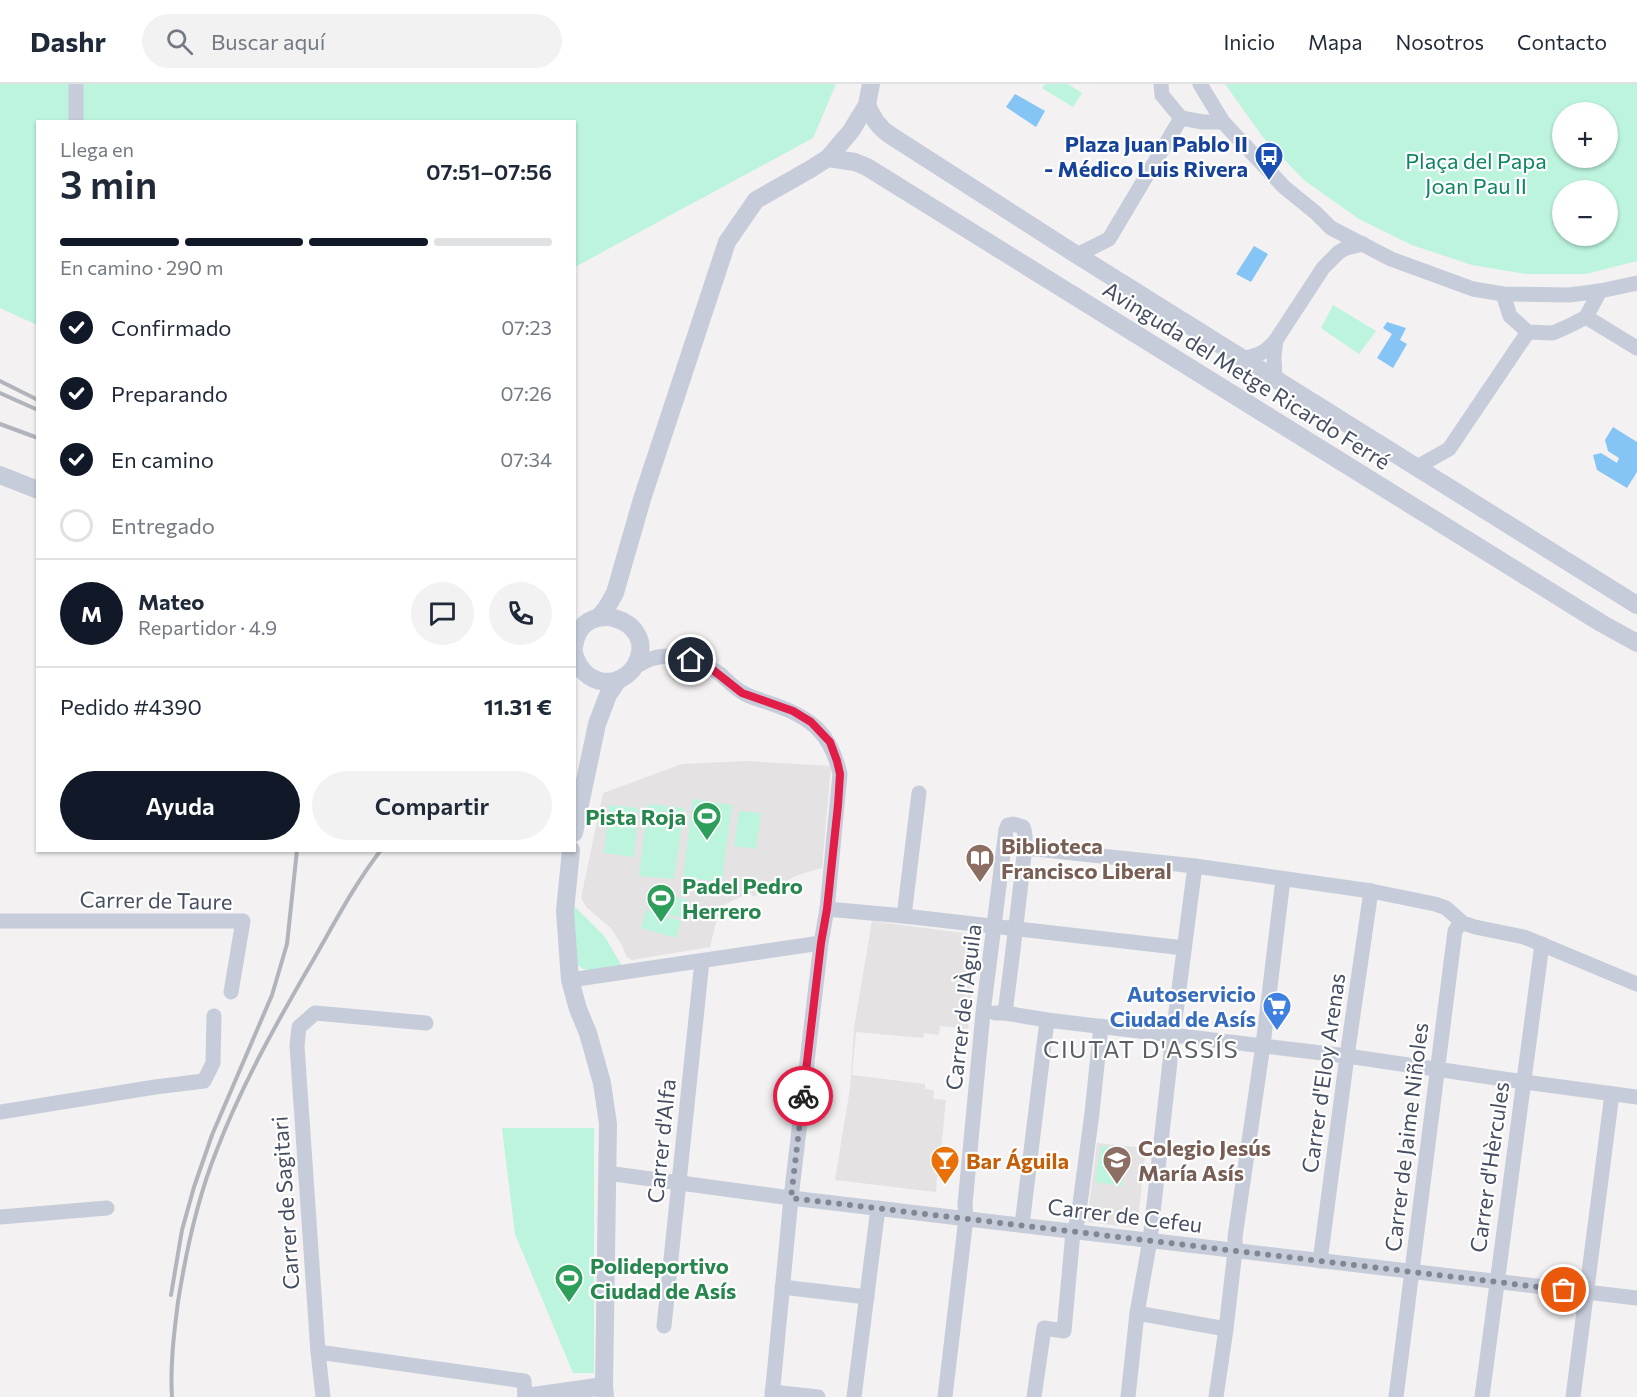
<!DOCTYPE html>
<html lang="es">
<meta charset="utf-8">
<style>
:root{--surface:#fff;--page:#f2f2f3;--text:#1f2937;--muted:#747a83;--line:#e0e1e3;--accent:#111827}
body{margin:0;font-family:Commissioner,sans-serif;background:var(--page);color:var(--text);height:100vh;display:flex;flex-direction:column;font-size:22px;white-space:nowrap}
*{box-sizing:border-box;margin:0}
p{font-size:20px;color:var(--muted)}
.icon{flex:none;width:33px;height:33px;fill:none;stroke:currentColor;stroke-width:2;stroke-linecap:round;stroke-linejoin:round}
.map{position:relative;flex:1;overflow:hidden}
.side{position:absolute;left:36px;top:36px;width:540px;height:732px;display:flex;flex-direction:column;background:var(--surface);border-radius:0px;box-shadow:0 2px 4px #0004}
.side>*{flex:none}
.fabs{position:absolute;left:1552px;top:18px;display:grid;gap:12px}
.fabs a{display:grid;place-items:center;width:66px;height:66px;border-radius:50%;background:var(--surface);box-shadow:0 2px 4px #0004;font-size:30px}
.pin{position:absolute;display:grid;place-items:center;width:51px;height:51px;color:#fff;margin:-26px;border:3px solid #fff;border-radius:50%;box-shadow:0 2px 6px #0007}
.courier{position:absolute;display:grid;place-items:center;width:60px;height:60px;margin:-30px;border:4px solid #e11d48;border-radius:50%;background:#fff;color:#222;box-shadow:0 2px 8px #0007}
.overview em{font-style:normal;font-weight:600}
.overview div{display:flex;flex-direction:column-reverse}
.overview{display:flex;align-items:center;justify-content:space-between;height:102px;padding:0 24px}
h1{font-size:39px;font-weight:600;line-height:45px}
.bar{display:grid;grid-template-columns:repeat(4,1fr);gap:9px 6px;align-content:center;height:72px;padding:0 24px}
.bar i{height:8px;border-radius:4px;background:var(--line)}
.bar .active{background:var(--accent)}
.bar p{grid-column:span 4}
.line{display:flex;align-items:center;gap:15px;padding:0 24px;border-top:2px solid var(--line)}
.line div{flex:1}
.round{display:grid;place-items:center;flex:none;width:63px;height:63px;border-radius:32px;background:var(--page)}
ol{padding:0 24px;list-style:none}
li{display:flex;align-items:center;gap:18px;height:66px}
li p{margin-inline-start:auto}
li .icon{padding:6px;border-radius:50%;background:var(--accent);color:#fff;stroke-width:4}
li:last-child{color:var(--muted)}
li i{width:33px;height:33px;border:3px solid var(--line);border-radius:50%}
.button{display:flex;gap:12px;margin-top:auto;padding:12px 24px}
.button a{flex:1;height:69px;border-radius:36px;background:var(--accent);color:#fff;font-size:24px;font-weight:600;line-height:69px;text-align:center}
.button a+a{background:var(--page);color:var(--text)}
header{display:flex;align-items:center;gap:36px;box-sizing:border-box;height:84px;padding:0 30px;background:var(--surface);border-bottom:2px solid var(--line)}
header strong{font-size:28px}
nav{display:flex;gap:33px;margin-inline-start:auto;font-size:21px}
.search{width:420px;height:54px;background:var(--page);display:flex;align-items:center;gap:15px;box-sizing:border-box;padding:0 21px;border-radius:33px;color:var(--muted);font-size:22px}
.map>svg:first-child{display:block}
</style>
<header>
<strong>Dashr</strong>
<div class="search"><svg class="icon" aria-label="search" viewBox="0 0 24 24"><circle cx="10" cy="10" r="6"/><path d="M15 15l6 6"/></svg>Buscar aquí</div>
<nav><a>Inicio</a><a>Mapa</a><a>Nosotros</a><a>Contacto</a></nav>
</header>
<div class="map">
<svg width="1637" height="1313" viewBox="0 0 1637 1313">
<rect width="100%" height="100%" fill="#f3f1f1"/>
<g fill="#e4e2e3">
<path d="M747 677 831 682 822 784 798 791 753 813 750 808 720 823 710 863 632 876 627 873 621 860 611 844 586 823 581 814 603 709 682 680Z"/>
<path d="M872 837 978 851 968 945 940 942 939 951 924 949 923 954 856 948 852 991 925 1000V1005L934 1006 933 1015 946 1016 940 1075 942 1076 940 1093H937L936 1108 835 1096 850 1004 854 944Z"/>
<path d="M1097 1059 1146 1064 1137 1144 1087 1138Z"/>
</g>
<g fill="#bcf4de" fill-rule="evenodd">
<path d="M0 0H836L813 54 575 183 574 38H38L37 241 0 224Z"/>
<path d="M1045 0H1068L1082 9 1073 23 1042 4Z"/>
<path d="M1225 0H1637V177L1586 190H1526L1472 181 1412 161 1359 135 1304 96 1262 52ZM1563 28H1608V74H1563ZM1563 106H1608V152H1563Z"/>
<path d="M1333 221 1376 247 1359 270 1321 244Z"/>
<path d="M693 715 732 721 722 798 683 793Z"/>
<path d="M648 720 684 724 674 795 639 792Z"/>
<path d="M609 721 638 724 634 773 604 769Z"/>
<path d="M739 727 761 729 756 765 734 762Z"/>
<path d="M652 806 687 816 682 834 647 824Z"/>
<path d="M573 821 605 853 622 882 588 886 583 885 575 879Z"/>
<path d="M646 826 681 837 676 854 641 844Z"/>
<path d="M502 1044H594V1289H573L515 1150Z"/>
<path d="M1101 1062 1128 1064 1122 1102 1095 1098Z"/>
</g>
<g fill="#85c5f5">
<path d="M1015 10 1045 27 1036 43 1006 23Z"/>
<path d="M1254 162 1268 170 1251 198 1236 190Z"/>
<path d="M1387 238 1406 244 1400 256 1407 260 1393 284 1377 274 1392 250 1383 244Z"/>
<path d="M1613 343 1637 358V388L1627 404 1597 386 1593 371 1601 369 1617 379 1619 374 1608 367 1605 356Z"/>
</g>
<g fill="none" stroke-linecap="round" stroke-linejoin="round">
<g stroke="#c6ccda" stroke-width="15">
<path d="M1161 0 1162 11 1181 34 1203 38H1223"/>
<path d="M1200 0 1223 38 1284 103 1316 129 1331 144 1391 175 1473 205 1503 210 1569 211 1600 207 1637 199"/>
<path d="M76 38V0"/>
<path d="M1077 171 1109 155 1181 34"/>
<path d="M1503 210 1510 232 1528 248 1553 249 1573 240 1586 233 1600 207"/>
<path d="M1586 233 1637 264"/>
<path d="M1276 256 1323 184 1339 168 1346 164 1363 160"/>
<path d="M1242 275C1259 271 1265 269 1276 256L1274 272 1275 295"/>
<path d="M1415 384 1449 365 1528 248"/>
<path d="M634 583C640 581 645 577 651 575 674 567 701 577 720 590 728 597 735 605 745 610 755 615 765 617 775 621 812 634 831 650 840 690L827 825 821 859 791 1114 772 1313"/>
<path d="M1016 763 1195 782 1371 807 1435 820 1446 824 1463 839 1475 843 1524 853 1637 900"/>
<path d="M827 825 904 832 1184 864"/>
<path d="M904 832 919 709"/>
<path d="M0 837H243L231 908"/>
<path d="M570 896 821 859"/>
<path d="M995 929H1005L1047 936 1347 972 1524 998 1637 1013"/>
<path d="M0 1028 155 1003 204 997 213 979 214 932"/>
<path d="M607 1089 791 1114 1637 1214"/>
<path d="M0 1133 107 1124"/>
<path d="M1022 1141 1047 936"/>
<path d="M1320 1177 1347 972 1371 807"/>
<path d="M782 1203 867 1213"/>
<path d="M1137 1229 1226 1245"/>
<path d="M664 1242 702 877"/>
<path d="M318 1268 524 1297 525 1312"/>
<path d="M772 1308 818 1313"/>
<path d="M323 1313 318 1268 297 962 299 943 315 929 426 939"/>
<path d="M854 1313 878 1124"/>
<path d="M945 1313 966 1134 965 1120 983 929 1006 746 1008 741 1013 740 1023 743C1028 755 1023 775 1022 789 1017 836 1011 882 1005 929"/>
<path d="M1034 1313 1044 1244 1064 1247 1073 1148 1078 1135 1092 1029 1101 942"/>
<path d="M1128 1313 1137 1229 1150 1156 1173 951 1195 782"/>
<path d="M1216 1313 1226 1245 1235 1167V1153L1263 961 1283 795"/>
<path d="M1396 1313 1455 847 1459 841 1463 839"/>
<path d="M1482 1313 1542 860"/>
<path d="M1573 1313 1612 1010"/>
</g>
<g stroke="#c6ccda" stroke-width="18">
<path d="M867 21C873 34 878 43 890 51L1077 171 1637 521"/>
<path d="M828 74 855 78 867 83 1601 539 1637 559"/>
<path d="M0 391 38 406"/>
<path d="M599 533 607 523 615 509 642 415 727 158 756 116 809 86 828 74 851 47 867 21 871 0"/>
<path d="M574 563C580 510 660 535 636 580 632 588 624 594 615 597 595 601 579 589 574 569"/>
<path d="M574 749 597 640 608 611 618 596"/>
<path d="M571 766 565 827 570 896 578 925 588 949 602 999 608 1040 604 1302 605 1313"/>
<path d="M526 1313 604 1302"/>
</g>
<g stroke="#b2b4bc" stroke-width="4">
<path d="M0 297 38 316"/>
<path d="M0 309 38 326"/>
<path d="M0 340 38 354"/>
<path d="M171 1211 182 1146 194 1103 212 1051 272 911 287 860 297 766"/>
<path d="M172 1313C170 1281 174 1249 178 1218 186 1167 197 1116 216 1068 241 1002 276 940 312 878 334 840 354 801 381 766"/>
</g>
</g>
<g fill="none" stroke-linecap="round" stroke-linejoin="round">
<path stroke="#838793" stroke-width="6" stroke-dasharray="0 10.8" d="M803 1012 791 1114 1564 1206"/>
<path stroke="#e11d48" stroke-width="8" d="M691 576 713 586 742 609 793 627 811 638 830 658 837 677 840 690 838 721 827 825 821 859 803 1012"/>
</g>
<defs>
<g id="bus-pin" transform="scale(1.5)"><path d="M0 17L-7.5 6A9.5 9.5 0 1 1 7.5 6Z" fill="#1a4fb4" stroke="#fff"/><path d="M-5-6H5V4H4V6H2V4H-2V6H-4V4H-5ZM-3.5-4V0h7V-4ZM-3.5 1.2v1.5H-2V1.2ZM2 1.2v1.5H3.5V1.2Z" fill="#fff"/></g>
<g id="stadium-pin" transform="scale(1.5)"><path d="M0 17L-7.5 6A9.5 9.5 0 1 1 7.5 6Z" fill="#2e9e5b" stroke="#fff"/><path d="M0-5a6.5 5 0 1 0 0 10a6.5 5 0 1 0 0-10ZM-3.5-1.8h7v3.6h-7Z" fill="#fff"/></g>
<g id="library-pin" transform="scale(1.5)"><path d="M0 17L-7.5 6A9.5 9.5 0 1 1 7.5 6Z" fill="#8d6e63" stroke="#fff"/><path d="M-6-4Q-3-5.5-.7-3.5V5Q-3 3-6 4ZM6-4Q3-5.5 .7-3.5V5Q3 3 6 4Z" fill="#fff"/></g>
<g id="supermarket-pin" transform="scale(1.5)"><path d="M0 17L-7.5 6A9.5 9.5 0 1 1 7.5 6Z" fill="#3f7fe0" stroke="#fff"/><path d="M-6-5.5h2.5l.6 2H6L4.5 2H-2.5L-4.4-4H-6ZM-1.5 3.2a1.3 1.3 0 1 0 .1 0ZM3 3.2a1.3 1.3 0 1 0 .1 0Z" fill="#fff"/></g>
<g id="bar-pin" transform="scale(1.5)"><path d="M0 17L-7.5 6A9.5 9.5 0 1 1 7.5 6Z" fill="#e8710a" stroke="#fff"/><path d="M-6-5H6L.8 .8V4.5H3.5V6h-7V4.5H-.8V.8Z" fill="#fff"/></g>
<g id="school-pin" transform="scale(1.5)"><path d="M0 17L-7.5 6A9.5 9.5 0 1 1 7.5 6Z" fill="#8d6e63" stroke="#fff"/><path d="M0-5L7-2L0 1L-7-2ZM-4 1L0 2.5L4 1V4Q0 6-4 4Z" fill="#fff"/></g>
</defs>
<g fill-rule="evenodd">
<use href="#bus-pin" x="1269" y="72"/>
<use href="#stadium-pin" x="707" y="732"/>
<use href="#library-pin" x="980" y="774"/>
<use href="#stadium-pin" x="661" y="814"/>
<use href="#supermarket-pin" x="1277" y="922"/>
<use href="#bar-pin" x="945" y="1076"/>
<use href="#school-pin" x="1117" y="1076"/>
<use href="#stadium-pin" x="569" y="1194"/>
</g>
<g text-anchor="middle" dominant-baseline="central" stroke-width="4.5" stroke-linejoin="round" paint-order="stroke">
<g font-size="22" font-weight="bold" fill="#164399" stroke="#fff" text-anchor="end">
<text x="1248" y="59">Plaza Juan Pablo II<tspan x="1248" dy="25">- Médico Luis Rivera</tspan></text>
</g>
<g font-size="22" fill="#0e8564" stroke="#fff">
<text x="1476" y="76">Plaça del Papa<tspan x="1476" dy="25">Joan Pau II</tspan></text>
</g>
<g font-size="22" fill="#464e61" stroke="#fff">
<text transform="translate(1247 291) rotate(32)">Avinguda del Metge Ricardo Ferré</text>
<text transform="translate(156 816) rotate(1)">Carrer de Taure</text>
<text transform="translate(963 923) rotate(-83)">Carrer de l'Àguila</text>
<text transform="translate(1323 989) rotate(-82)">Carrer d'Eloy Arenas</text>
<text transform="translate(1406 1053) rotate(-83)">Carrer de Jaime Niñoles</text>
<text transform="translate(661 1057) rotate(-84)">Carrer d'Alfa</text>
<text transform="translate(1489 1083) rotate(-82)">Carrer d'Hèrcules</text>
<text transform="translate(285 1119) rotate(-94)">Carrer de Sagitari</text>
<text transform="translate(1125 1131) rotate(7)">Carrer de Cefeu</text>
</g>
<g font-size="22" font-weight="bold" fill="#27864d" stroke="#fff" text-anchor="start">
<text x="686" y="732" text-anchor="end">Pista Roja</text>
<text x="682" y="801">Padel Pedro<tspan x="682" dy="25">Herrero</tspan></text>
<text x="590" y="1181">Polideportivo<tspan x="590" dy="25">Ciudad de Asís</tspan></text>
</g>
<g font-size="22" font-weight="bold" fill="#785e54" stroke="#fff" text-anchor="start">
<text x="1001" y="761">Biblioteca<tspan x="1001" dy="25">Francisco Liberal</tspan></text>
<text x="1138" y="1063">Colegio Jesús<tspan x="1138" dy="25">María Asís</tspan></text>
</g>
<g font-size="22" font-weight="bold" fill="#366cbe" stroke="#fff" text-anchor="end">
<text x="1256" y="909">Autoservicio<tspan x="1256" dy="25">Ciudad de Asís</tspan></text>
</g>
<g font-size="22" font-weight="bold" fill="#c56008" stroke="#fff" text-anchor="start">
<text x="966" y="1076">Bar Águila</text>
</g>
<g font-size="24" letter-spacing="1.5" fill="#5c5f67" stroke="#fff">
<text x="1141" y="964">CIUTAT D'ASSÍS</text>
</g>
</g>
</svg>
<div class="fabs">
<a>+</a>
<a>−</a>
</div>
<div class="pin" style="left:1564px;top:1206px;background:#ea580c"><svg class="icon" aria-label="bag" viewBox="0 0 24 24"><path d="M5 8h14l-1 12H6zM9 8a3 3 0 0 1 6 0"/></svg></div>
<div class="pin" style="left:691px;top:576px;background:#1f2937"><svg class="icon" aria-label="home" viewBox="0 0 24 24"><path d="M3 11l9-7 9 7M6 9v11h12V9"/></svg></div>
<div class="courier" style="left:803px;top:1012px"><svg class="icon" aria-label="bike" viewBox="0 0 24 24"><circle cx="6" cy="16" r="4"/><circle cx="18" cy="16" r="4"/><path d="M6 16l4-8h5l3 8M10 8l3 8H6M13 5h3"/></svg></div>
<section class="side">
<div class="overview"><div><h1>3 min</h1><p>Llega en</p></div><em>07:51–07:56</em></div>
<div class="bar"><i class="active"></i><i class="active"></i><i class="active"></i><i></i><p>En camino · 290 m</p></div>
<ol>
<li><svg class="icon" aria-label="check" viewBox="0 0 24 24"><path d="M5 12l5 5 9-10"/></svg>Confirmado<p>07:23</p></li>
<li><svg class="icon" aria-label="check" viewBox="0 0 24 24"><path d="M5 12l5 5 9-10"/></svg>Preparando<p>07:26</p></li>
<li><svg class="icon" aria-label="check" viewBox="0 0 24 24"><path d="M5 12l5 5 9-10"/></svg>En camino<p>07:34</p></li>
<li><i></i>Entregado</li>
</ol>
<div class="line" style="height:108px"><b class="round" style="background:var(--accent);color:#fff">M</b><div><b>Mateo</b><p>Repartidor · 4.9</p></div><a class="round"><svg class="icon" aria-label="chat" viewBox="0 0 24 24"><path d="M4 5h16v11H9l-5 4z"/></svg></a><a class="round"><svg class="icon" aria-label="phone" viewBox="0 0 24 24"><path d="M5 4h4l2 5-3 2q2 4 5 5l2-3 5 2v4C11 20 4 13 5 4z"/></svg></a></div>
<div class="line" style="height:78px"><div>Pedido #4390</div><b>11.31 €</b></div>
<div class="button"><a>Ayuda</a><a>Compartir</a></div>
</section>
</div>
